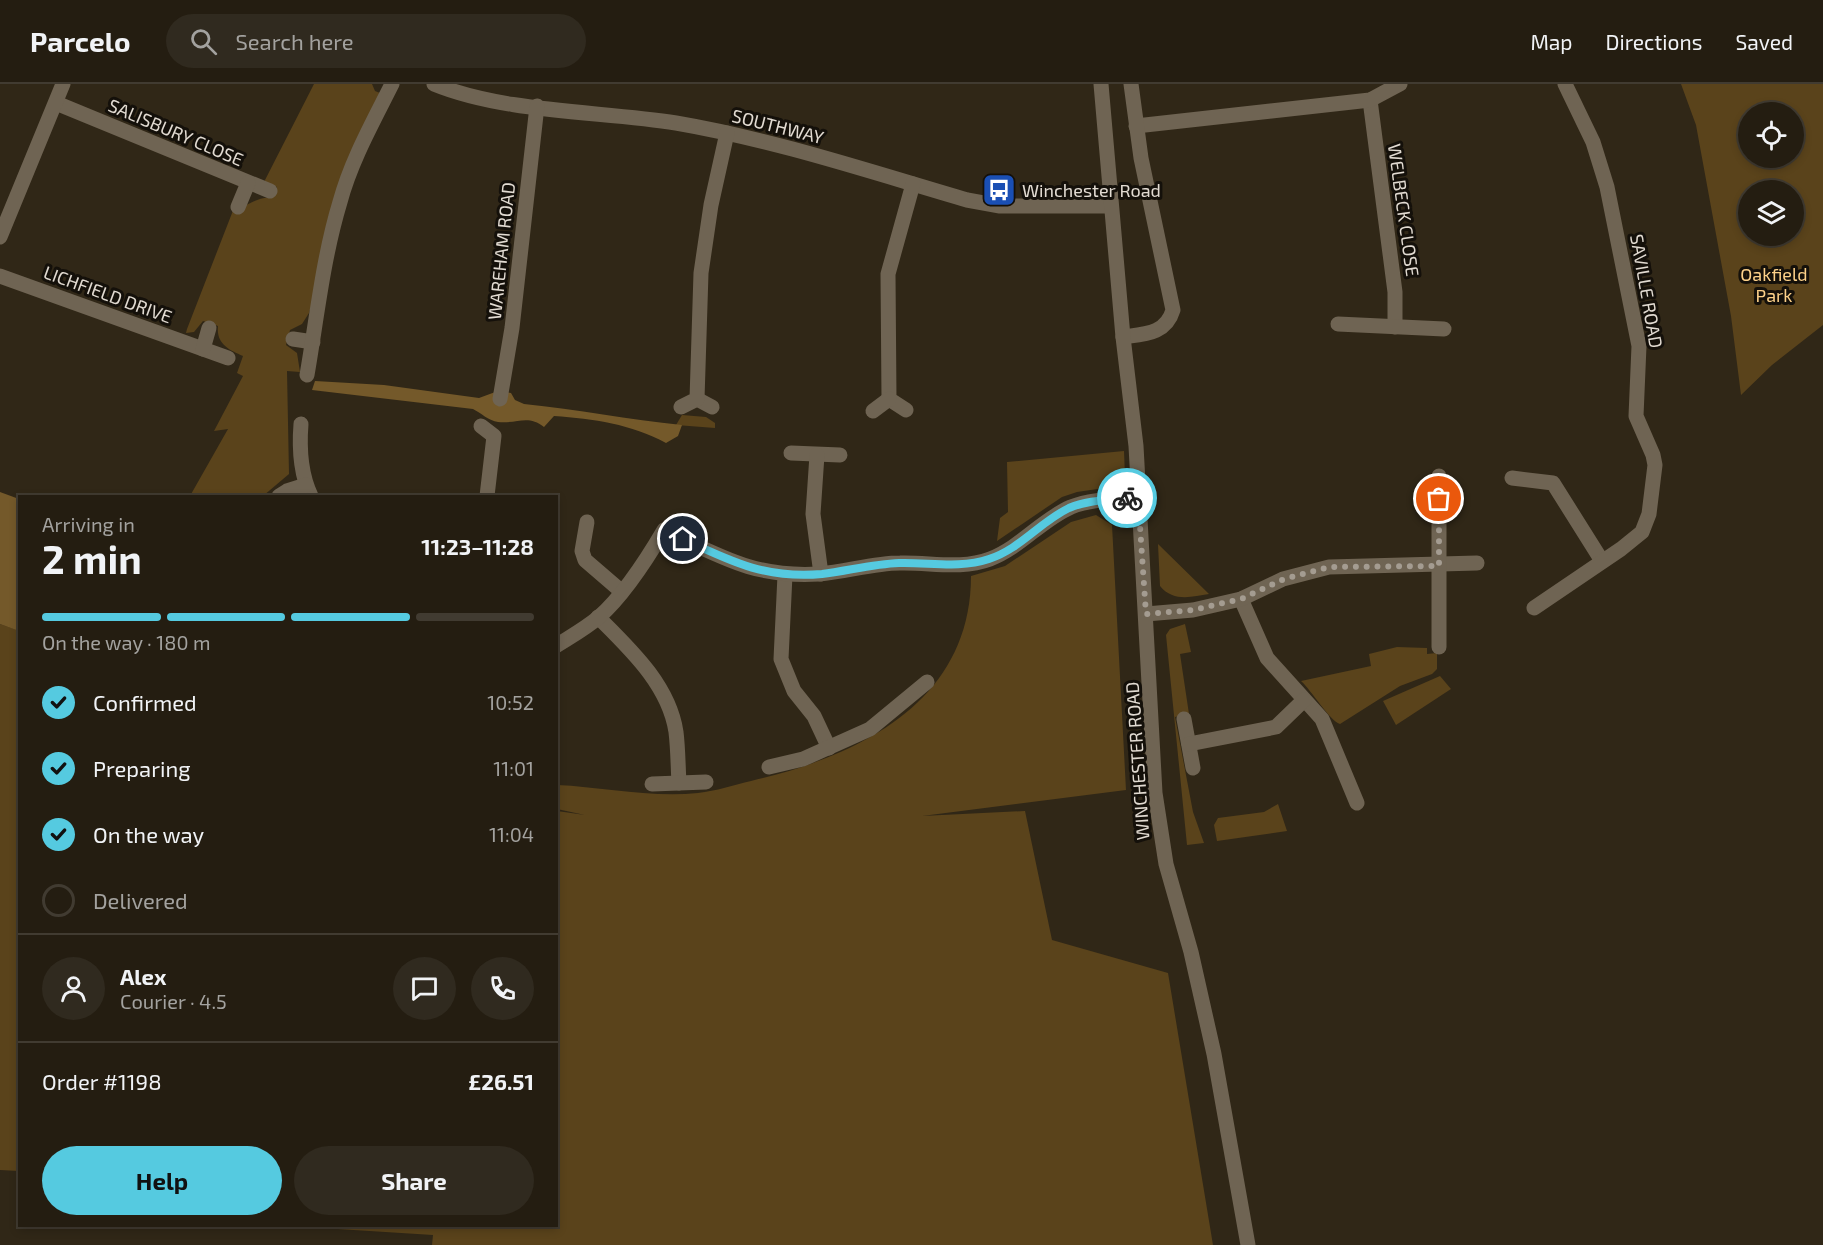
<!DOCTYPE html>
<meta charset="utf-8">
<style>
:root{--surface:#241d11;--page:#302a1f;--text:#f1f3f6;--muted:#a3a29f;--line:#413b31;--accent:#55cae0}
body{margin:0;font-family:"Exo 2",sans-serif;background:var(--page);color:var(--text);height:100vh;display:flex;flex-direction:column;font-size:22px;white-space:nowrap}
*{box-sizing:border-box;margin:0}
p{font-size:20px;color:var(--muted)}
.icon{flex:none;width:33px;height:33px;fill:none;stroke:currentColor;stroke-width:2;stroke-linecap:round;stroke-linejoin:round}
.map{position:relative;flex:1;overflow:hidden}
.details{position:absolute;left:18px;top:411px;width:540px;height:732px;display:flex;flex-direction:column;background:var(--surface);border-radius:0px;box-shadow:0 3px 9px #0003,0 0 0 2px var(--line)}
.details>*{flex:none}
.fabs{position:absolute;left:1738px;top:18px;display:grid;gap:12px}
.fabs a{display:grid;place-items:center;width:66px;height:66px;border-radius:50%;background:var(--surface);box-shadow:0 3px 9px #0003,0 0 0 2px var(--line);font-size:30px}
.pin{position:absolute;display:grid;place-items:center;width:51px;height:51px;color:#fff;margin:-26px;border:3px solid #fff;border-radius:50%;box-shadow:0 2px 6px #0007}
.courier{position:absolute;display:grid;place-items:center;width:60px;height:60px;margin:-30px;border:4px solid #55cae0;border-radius:50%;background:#fff;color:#222;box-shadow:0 2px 8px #0007}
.headline em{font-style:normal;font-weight:700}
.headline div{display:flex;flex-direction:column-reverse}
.headline{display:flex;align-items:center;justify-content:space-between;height:102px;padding:0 24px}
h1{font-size:39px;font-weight:700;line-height:45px}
.bar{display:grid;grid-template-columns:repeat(4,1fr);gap:9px 6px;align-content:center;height:72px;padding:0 24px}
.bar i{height:8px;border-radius:4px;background:var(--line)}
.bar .on{background:var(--accent)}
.bar p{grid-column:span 4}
.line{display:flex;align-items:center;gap:15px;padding:0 24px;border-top:2px solid var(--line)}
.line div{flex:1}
.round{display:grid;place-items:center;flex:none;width:63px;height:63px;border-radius:32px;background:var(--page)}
ol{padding:0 24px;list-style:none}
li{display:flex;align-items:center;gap:18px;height:66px}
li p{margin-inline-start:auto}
li .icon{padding:6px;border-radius:50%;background:var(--accent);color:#111;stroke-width:4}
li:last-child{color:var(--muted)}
li i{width:33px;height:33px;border:3px solid var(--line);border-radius:50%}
.primary-button{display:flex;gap:12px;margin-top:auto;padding:12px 24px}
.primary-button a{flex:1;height:69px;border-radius:36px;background:var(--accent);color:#111;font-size:24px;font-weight:700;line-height:69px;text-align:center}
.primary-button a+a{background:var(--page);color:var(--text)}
header{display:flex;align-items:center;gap:36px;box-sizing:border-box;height:84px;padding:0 30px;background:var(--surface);border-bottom:2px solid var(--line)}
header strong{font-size:28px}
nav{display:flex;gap:33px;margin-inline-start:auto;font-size:21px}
.search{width:420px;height:54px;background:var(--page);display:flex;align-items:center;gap:15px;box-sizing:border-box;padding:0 21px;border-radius:33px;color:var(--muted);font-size:22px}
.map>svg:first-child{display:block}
</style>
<header>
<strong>Parcelo</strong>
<div class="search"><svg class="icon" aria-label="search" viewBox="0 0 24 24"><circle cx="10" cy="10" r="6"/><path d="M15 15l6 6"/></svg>Search here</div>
<nav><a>Map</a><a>Directions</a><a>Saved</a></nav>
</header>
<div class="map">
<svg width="1823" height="1161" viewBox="0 0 1823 1161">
<rect width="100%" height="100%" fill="#302717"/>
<g fill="#5a431b" fill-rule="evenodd">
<path d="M314 0H372L375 7 380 9 309 229 302 240 290 246 286 261 297 269 300 288 287 287 289 390 263 412H190L228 345 214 347 243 292 237 289 243 272C229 266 216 260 218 242L203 237 194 248 186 249 187 245 234 124C249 123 256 112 272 114L277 103 264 98Z"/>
<path d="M1681 0H1823V241L1772 281 1741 311 1731 232 1696 41ZM1794 28V74H1749V28ZM1749 106H1794V152H1749Z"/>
<path d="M682 331 706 333 715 339V344L676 341Z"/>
<path d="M1124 367 1125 392 1118 402 1077 408 1062 413 997 457 1000 434 1008 428 1007 378Z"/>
<path d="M1096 431 1112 441 1126 706 922 732 1025 727 1052 856 1168 889 1213 1161H432L433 1151 290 1142H556L557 727 585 731 557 725V701C603 703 651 714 698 709 716 707 734 701 751 697 859 672 971 618 971 492L1005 482 1071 438Z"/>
<path d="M1158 460 1209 510C1191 513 1173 518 1160 502Z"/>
<path d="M0 540 20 547 19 1087 0 1086Z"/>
<path d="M1185 540 1191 568 1180 570 1189 630 1175 633 1193 728 1204 759 1187 761 1166 551 1170 545Z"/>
<path d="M1397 563 1427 564V570L1437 569V585L1432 590 1400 602 1340 640C1329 636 1312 607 1301 597L1371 582 1369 570Z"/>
<path d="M1440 592 1451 605 1396 641 1383 617Z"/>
<path d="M1278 720 1287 747 1217 757 1214 741 1218 734 1264 728Z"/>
</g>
<g fill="#74592a">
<path d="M315 297 384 301 479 314 498 307 511 309 515 316 524 320C577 325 629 336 682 341L678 352 666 359C631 340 594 335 554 332L544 343C528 330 517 340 498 338 489 337 481 329 473 325L312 306Z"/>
<path d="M0 408 19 415V547L0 540Z"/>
</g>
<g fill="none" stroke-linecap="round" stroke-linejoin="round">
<g stroke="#6f6453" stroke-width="15">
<path d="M434 0C505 29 601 27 676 39 775 56 871 88 967 116L1000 122H1111"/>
<path d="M1370 16 1395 208V243"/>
<path d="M56 19 270 107"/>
<path d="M1136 42 1370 16 1400 0"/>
<path d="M238 123 248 99"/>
<path d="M0 153 63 0"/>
<path d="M0 192 228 274"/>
<path d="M1338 240 1444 245"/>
<path d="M1123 253C1145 250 1166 250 1173 226L1141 74 1131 0"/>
<path d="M293 255 313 258"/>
<path d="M203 265 209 244"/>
<path d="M307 291C317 233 323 174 340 118 351 77 373 38 392 0"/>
<path d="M500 315 512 244 537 22"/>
<path d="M697 315 712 323"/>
<path d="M681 323 697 315 701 189 711 121 727 49"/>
<path d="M906 326 889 315 888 190 913 100"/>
<path d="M873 327 889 315"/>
<path d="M301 340C299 365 300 389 311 412"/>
<path d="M481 342 494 352 487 412"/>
<path d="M791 369 840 371"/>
<path d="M817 371 813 430 821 490"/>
<path d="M1512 394 1553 399 1602 477"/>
<path d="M279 412 287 407 306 401"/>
<path d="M587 438 582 467 585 476 621 507"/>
<path d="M785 491 781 575 794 607 814 632 829 664"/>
<path d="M1241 515 1267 574 1322 635 1357 719"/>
<path d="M1534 524 1621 465 1642 448 1649 430 1655 381 1653 371 1636 332 1639 262 1607 103 1593 58 1565 0"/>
<path d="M1146 530 1193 526 1241 515 1283 495 1329 483 1477 479"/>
<path d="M598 533C630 565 669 601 676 648 678 664 678 682 679 699"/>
<path d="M556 562C570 553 586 544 599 533 625 510 647 475 664 446 720 472 754 494 819 490 846 488 873 479 900 479 930 478 961 486 990 475 1021 463 1041 436 1071 423 1091 415 1116 415 1138 413"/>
<path d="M1439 563V392"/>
<path d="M1184 635 1193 684"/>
<path d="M1189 660 1276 643 1304 616"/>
<path d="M769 683 803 675 870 645 927 598"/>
<path d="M652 700 706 698"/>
</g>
<path stroke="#6f6453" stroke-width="15" d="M1101 0 1123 253 1136 362 1155 709 1166 780 1191 868 1214 970 1248 1161"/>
</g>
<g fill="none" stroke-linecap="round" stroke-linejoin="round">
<path stroke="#a49c91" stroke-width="6" stroke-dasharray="0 10.8" d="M1127 414 1138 413 1146 530 1193 526 1241 515 1284 495 1329 483 1439 482V415"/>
<path stroke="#55cae0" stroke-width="8" d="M683 455C732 478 766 495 822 490 847 487 873 480 899 479 929 478 959 485 989 475 1020 465 1040 438 1069 424 1087 416 1109 416 1127 414"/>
</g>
<defs>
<g id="bus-square" transform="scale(1.725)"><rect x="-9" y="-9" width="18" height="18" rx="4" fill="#1a4fb4" stroke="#14100a"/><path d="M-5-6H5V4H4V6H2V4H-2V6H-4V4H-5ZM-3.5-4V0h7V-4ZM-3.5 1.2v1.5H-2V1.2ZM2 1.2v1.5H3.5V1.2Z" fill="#fff"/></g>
</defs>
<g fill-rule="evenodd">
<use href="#bus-square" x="999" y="106"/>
</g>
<g text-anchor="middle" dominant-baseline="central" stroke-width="6" stroke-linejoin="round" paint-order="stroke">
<g font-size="18" fill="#e2dbd2" stroke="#14100a">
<text transform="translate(778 42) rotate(14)">SOUTHWAY</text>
<text transform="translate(176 48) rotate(23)">SALISBURY CLOSE</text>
<text transform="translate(1404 126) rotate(82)">WELBECK CLOSE</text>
<text transform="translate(501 167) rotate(-84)">WAREHAM ROAD</text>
<text transform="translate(1647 207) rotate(80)">SAVILLE ROAD</text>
<text transform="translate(108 210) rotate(20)">LICHFIELD DRIVE</text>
<text transform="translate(1137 677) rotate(-94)">WINCHESTER ROAD</text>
</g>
<g font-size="18" fill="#e2dbd2" stroke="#14100a" text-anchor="start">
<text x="1022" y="106">Winchester Road</text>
</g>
<g font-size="18" fill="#fdd189" stroke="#14100a">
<text x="1774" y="190">Oakfield<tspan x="1774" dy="21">Park</tspan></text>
</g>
</g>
</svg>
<div class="fabs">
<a><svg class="icon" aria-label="locate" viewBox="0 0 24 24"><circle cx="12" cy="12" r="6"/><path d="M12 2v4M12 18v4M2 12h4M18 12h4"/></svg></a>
<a><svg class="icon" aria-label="layers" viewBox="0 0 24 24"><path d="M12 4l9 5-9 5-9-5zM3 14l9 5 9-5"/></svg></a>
</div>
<div class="pin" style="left:1439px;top:415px;background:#ea580c"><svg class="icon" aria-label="bag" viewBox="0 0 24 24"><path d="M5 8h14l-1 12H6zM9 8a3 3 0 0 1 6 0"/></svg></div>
<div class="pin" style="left:683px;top:455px;background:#1f2937"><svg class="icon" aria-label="home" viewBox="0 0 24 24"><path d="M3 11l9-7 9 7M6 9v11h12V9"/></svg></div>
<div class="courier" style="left:1127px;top:414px"><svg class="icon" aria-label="bike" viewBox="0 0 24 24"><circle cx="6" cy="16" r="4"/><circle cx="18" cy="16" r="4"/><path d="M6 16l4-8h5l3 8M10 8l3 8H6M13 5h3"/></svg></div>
<section class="details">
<div class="headline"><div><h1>2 min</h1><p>Arriving in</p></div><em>11:23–11:28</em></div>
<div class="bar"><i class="on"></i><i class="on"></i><i class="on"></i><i></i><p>On the way · 180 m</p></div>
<ol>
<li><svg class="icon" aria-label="check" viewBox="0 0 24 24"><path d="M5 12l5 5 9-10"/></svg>Confirmed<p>10:52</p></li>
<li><svg class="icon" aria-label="check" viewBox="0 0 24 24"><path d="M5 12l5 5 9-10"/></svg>Preparing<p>11:01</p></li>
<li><svg class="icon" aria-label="check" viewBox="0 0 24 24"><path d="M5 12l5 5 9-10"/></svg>On the way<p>11:04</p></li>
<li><i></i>Delivered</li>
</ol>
<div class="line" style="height:108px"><a class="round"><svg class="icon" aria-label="person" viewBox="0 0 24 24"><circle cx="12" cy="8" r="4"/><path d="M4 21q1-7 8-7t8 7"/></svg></a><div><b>Alex</b><p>Courier · 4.5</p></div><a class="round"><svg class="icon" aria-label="chat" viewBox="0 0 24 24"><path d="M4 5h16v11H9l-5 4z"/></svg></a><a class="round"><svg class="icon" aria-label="phone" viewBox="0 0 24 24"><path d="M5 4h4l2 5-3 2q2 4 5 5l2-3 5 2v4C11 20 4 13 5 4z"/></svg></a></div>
<div class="line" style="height:78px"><div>Order #1198</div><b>£26.51</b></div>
<div class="primary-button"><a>Help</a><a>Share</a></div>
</section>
</div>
